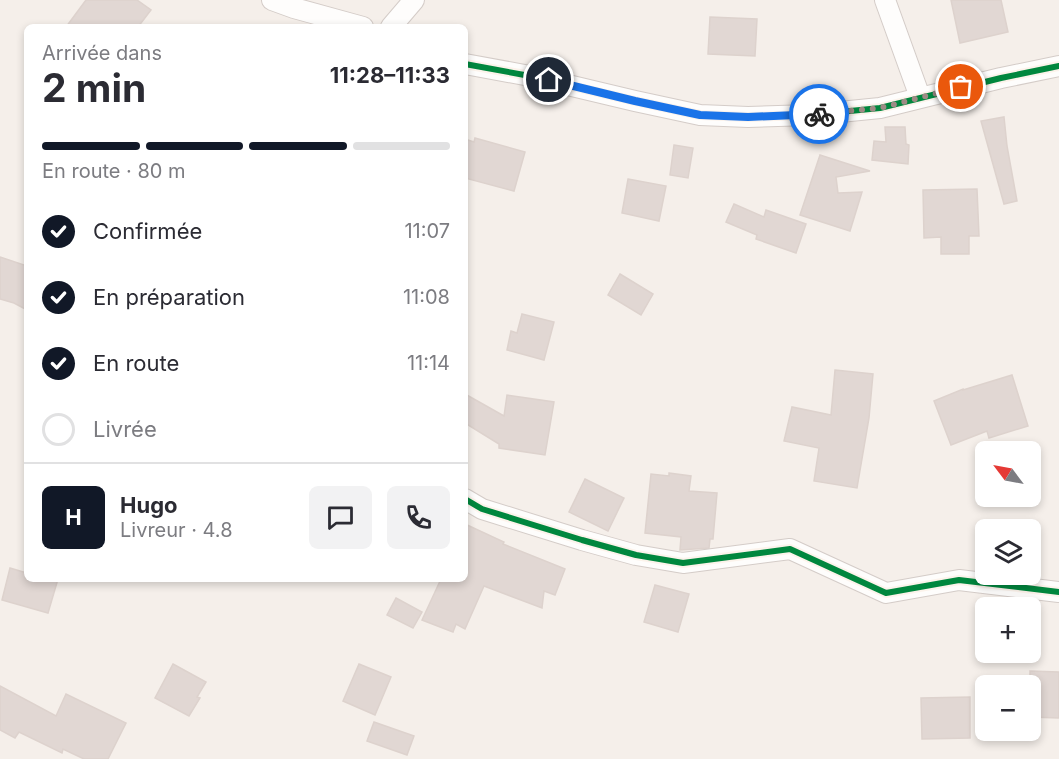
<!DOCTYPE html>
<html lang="fr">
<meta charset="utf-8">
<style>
:root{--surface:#fff;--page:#f2f2f3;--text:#2b2b33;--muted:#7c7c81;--line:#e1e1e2;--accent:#111827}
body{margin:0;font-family:Inter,sans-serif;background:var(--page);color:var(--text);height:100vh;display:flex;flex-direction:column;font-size:22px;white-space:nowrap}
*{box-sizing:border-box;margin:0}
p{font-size:20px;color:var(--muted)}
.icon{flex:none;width:33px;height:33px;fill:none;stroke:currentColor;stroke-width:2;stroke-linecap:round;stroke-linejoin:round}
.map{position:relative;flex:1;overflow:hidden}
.side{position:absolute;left:24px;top:24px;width:444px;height:558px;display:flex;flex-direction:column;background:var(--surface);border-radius:9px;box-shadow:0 3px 9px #0003}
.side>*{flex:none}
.needle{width:39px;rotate:302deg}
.tools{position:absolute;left:975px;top:441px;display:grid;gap:12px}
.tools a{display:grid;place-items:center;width:66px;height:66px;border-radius:9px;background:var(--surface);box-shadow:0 3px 9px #0003;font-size:30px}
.pin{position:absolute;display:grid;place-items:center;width:51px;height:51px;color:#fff;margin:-26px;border:3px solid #fff;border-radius:50%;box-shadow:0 2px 6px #0007}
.courier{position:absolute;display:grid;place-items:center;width:60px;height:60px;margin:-30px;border:4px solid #1a73e8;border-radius:50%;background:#fff;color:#222;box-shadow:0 2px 8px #0007}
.overview em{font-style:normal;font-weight:700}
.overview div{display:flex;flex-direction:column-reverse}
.overview{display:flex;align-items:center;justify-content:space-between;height:102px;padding:0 18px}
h1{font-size:39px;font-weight:700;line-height:45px}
.bar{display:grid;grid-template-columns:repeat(4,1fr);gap:9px 6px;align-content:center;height:72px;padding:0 18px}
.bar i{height:8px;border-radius:4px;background:var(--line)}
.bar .active{background:var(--accent)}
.bar p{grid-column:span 4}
.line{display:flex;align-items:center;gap:15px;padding:0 18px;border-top:2px solid var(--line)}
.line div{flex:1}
.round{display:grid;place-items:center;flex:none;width:63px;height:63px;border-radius:9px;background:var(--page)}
ol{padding:0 18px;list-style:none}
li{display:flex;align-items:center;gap:18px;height:66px}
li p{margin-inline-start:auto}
li .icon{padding:6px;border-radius:50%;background:var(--accent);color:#fff;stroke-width:4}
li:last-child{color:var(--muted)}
li i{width:33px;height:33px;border:3px solid var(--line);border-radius:50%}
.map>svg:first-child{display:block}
</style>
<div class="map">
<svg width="1059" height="759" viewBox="0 0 1059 759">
<rect width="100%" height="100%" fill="#f5efea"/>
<g fill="#e1d7d3" stroke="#ddd2cd" stroke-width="1.5">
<path d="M86 0H137L151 10 138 27H66Z"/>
<path d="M951 0H1001L1008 32 960 43Z"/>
<path d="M710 17 757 19 755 56 708 54Z"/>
<path d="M1004 117 1007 146 1017 201 1004 204 981 121Z"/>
<path d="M885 127H905L906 144 909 145 908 164 872 160 874 141 886 142Z"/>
<path d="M475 138 525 152 514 191 465 178V139L474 142Z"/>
<path d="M674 145 693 148 688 178 670 175Z"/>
<path d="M820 155 870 171 836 177 838 193 862 192 850 231 800 215Z"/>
<path d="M628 179 666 186 659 221 622 213Z"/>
<path d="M977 189 979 236H969V254H941V237L924 238 923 190Z"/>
<path d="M734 204 764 217 766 210 806 224 796 253 756 239 757 235 726 222Z"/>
<path d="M0 257 27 266V310L14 303 0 299Z"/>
<path d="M620 274 653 294 641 315 608 295Z"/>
<path d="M522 314 554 322 544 360 507 350 511 331 517 333Z"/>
<path d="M835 370 873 374 869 418 857 488 814 481 819 448 784 441 792 407 831 415Z"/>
<path d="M1012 375 1028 426 989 438 987 431 951 445 934 401 963 389V390Z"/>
<path d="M465 394 504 416 507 395 554 402 545 455 499 448V444L465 423Z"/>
<path d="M669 473 691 476 689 491 717 493 713 539H710L709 548 680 550 681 537 645 533 651 474 669 476Z"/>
<path d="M585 479 624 498 608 531 569 512Z"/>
<path d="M465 524 504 542 503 544 565 569 555 595 544 591 542 608 484 586 465 629 456 624 453 632 422 620 441 579H465Z"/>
<path d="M10 568 27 573V579H58L48 613 2 600Z"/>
<path d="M655 585 689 594 678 632 644 622Z"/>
<path d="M396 598 422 612 413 628 387 615Z"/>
<path d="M173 664 206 682 197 697 200 698 189 716 155 698Z"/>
<path d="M359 664 391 677 375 715 343 701Z"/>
<path d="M1030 671 1059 672V718L1030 717Z"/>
<path d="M0 686 56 716 66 694 126 723 108 759H84L63 749 62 753 19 732 15 738 0 730Z"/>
<path d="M970 697V738L922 739 921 698Z"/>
<path d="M374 722 414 736 407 755 367 741Z"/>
</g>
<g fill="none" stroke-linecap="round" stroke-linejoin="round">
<g stroke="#d4ccc8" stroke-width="22">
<g id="minor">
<path d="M272 0 294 8 363 27"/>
<path d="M885 0 920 97"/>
<path d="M391 27 414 0"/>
<path d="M465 64 530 76 635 101 700 115 748 117 810 115 880 108 1001 78 1059 66"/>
<path d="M465 499 482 509 582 540 636 555 683 563 790 549 886 593 959 580 1059 592"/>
</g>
</g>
<use href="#minor" stroke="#fefdfc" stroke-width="20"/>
<g stroke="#fcf3eb" stroke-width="10">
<g id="cycleway">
<path d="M465 64 530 76 635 101 700 115 748 117 810 115 880 108 1001 78 1059 66"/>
<path d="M465 499 482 509 582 540 636 555 683 563 790 549 886 593 959 580 1059 592"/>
</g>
</g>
<use href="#cycleway" stroke="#00873e" stroke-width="6"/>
</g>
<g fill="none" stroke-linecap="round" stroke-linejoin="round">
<path stroke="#9e8b85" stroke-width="6" stroke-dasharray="0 10.8" d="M819 114 880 108 961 87"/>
<path stroke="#1a73e8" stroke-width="8" d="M549 80 635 101 700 115 748 117 819 114"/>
</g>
</svg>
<div class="tools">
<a><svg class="needle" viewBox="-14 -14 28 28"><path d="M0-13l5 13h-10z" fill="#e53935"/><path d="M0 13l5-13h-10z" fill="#7c7c81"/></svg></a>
<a><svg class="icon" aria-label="layers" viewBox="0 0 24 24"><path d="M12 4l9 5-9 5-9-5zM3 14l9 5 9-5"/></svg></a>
<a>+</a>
<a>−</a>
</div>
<div class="pin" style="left:961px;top:87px;background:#ea580c"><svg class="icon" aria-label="bag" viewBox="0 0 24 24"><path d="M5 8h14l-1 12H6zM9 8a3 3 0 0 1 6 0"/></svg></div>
<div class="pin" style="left:549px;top:80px;background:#1f2937"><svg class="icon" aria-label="home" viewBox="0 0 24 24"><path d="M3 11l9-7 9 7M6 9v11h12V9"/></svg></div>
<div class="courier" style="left:819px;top:114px"><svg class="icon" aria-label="bike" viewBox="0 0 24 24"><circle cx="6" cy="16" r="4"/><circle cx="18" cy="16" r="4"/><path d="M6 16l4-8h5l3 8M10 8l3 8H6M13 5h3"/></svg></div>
<section class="side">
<div class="overview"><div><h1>2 min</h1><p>Arrivée dans</p></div><em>11:28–11:33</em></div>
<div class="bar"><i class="active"></i><i class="active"></i><i class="active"></i><i></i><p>En route · 80 m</p></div>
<ol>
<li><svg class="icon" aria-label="check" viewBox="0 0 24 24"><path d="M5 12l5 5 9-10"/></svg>Confirmée<p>11:07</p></li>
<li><svg class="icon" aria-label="check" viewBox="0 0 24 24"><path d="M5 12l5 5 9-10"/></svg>En préparation<p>11:08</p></li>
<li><svg class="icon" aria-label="check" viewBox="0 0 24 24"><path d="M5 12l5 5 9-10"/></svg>En route<p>11:14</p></li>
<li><i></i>Livrée</li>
</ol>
<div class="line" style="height:108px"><b class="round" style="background:var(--accent);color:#fff">H</b><div><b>Hugo</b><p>Livreur · 4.8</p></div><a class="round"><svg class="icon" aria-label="chat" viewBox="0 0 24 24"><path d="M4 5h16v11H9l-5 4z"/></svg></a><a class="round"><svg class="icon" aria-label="phone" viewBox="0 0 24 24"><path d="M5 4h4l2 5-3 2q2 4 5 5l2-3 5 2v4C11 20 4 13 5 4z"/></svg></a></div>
</section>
</div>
